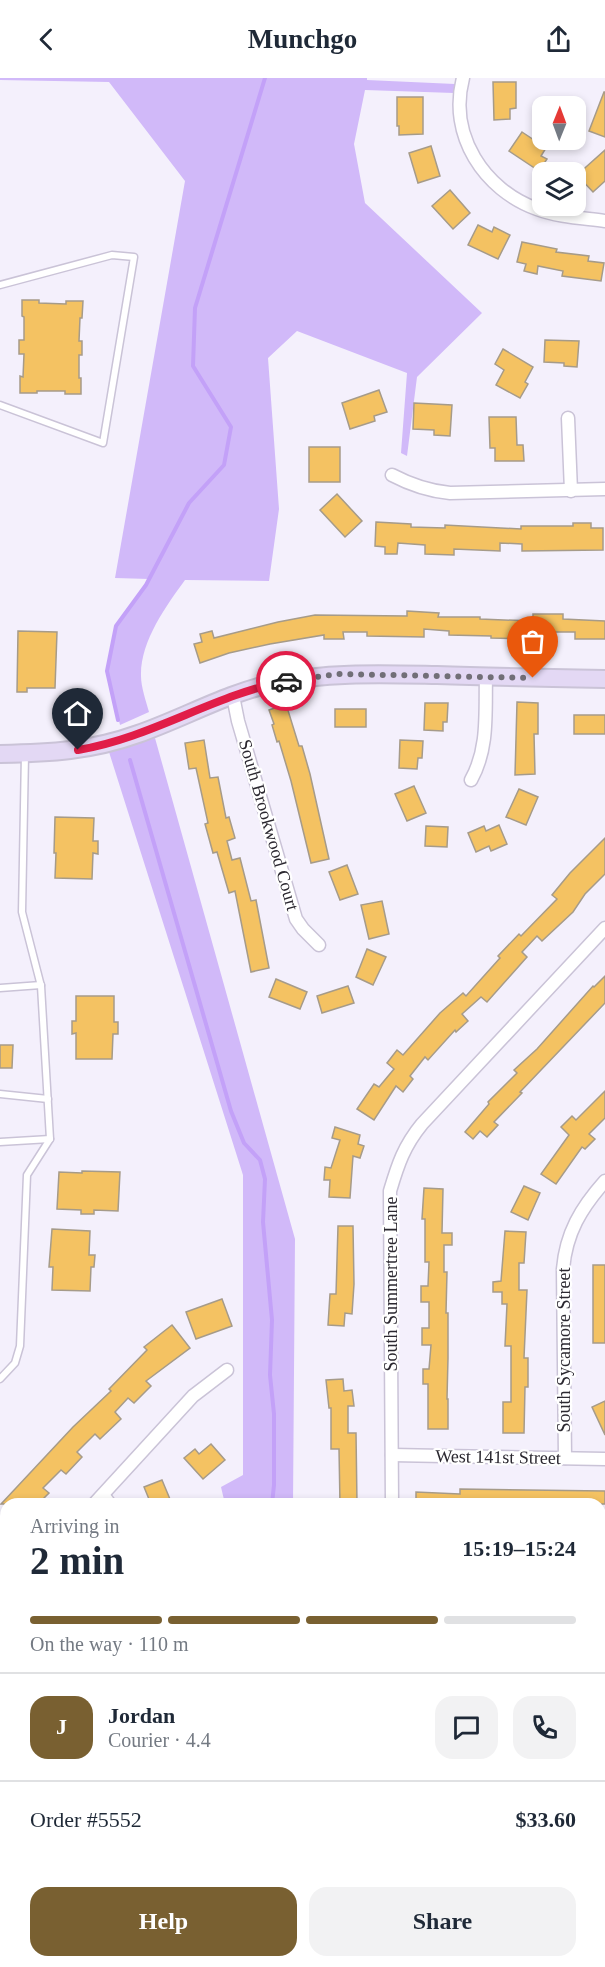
<!DOCTYPE html>
<meta charset="utf-8">
<style>
:root{--surface:#fff;--page:#f2f2f3;--text:#1f2937;--muted:#747a83;--line:#e0e1e3;--accent:#796031}
body{margin:0;font-family:Georgia,serif;background:var(--page);color:var(--text);height:100vh;display:flex;flex-direction:column;font-size:22px;white-space:nowrap}
*{box-sizing:border-box;margin:0}
p{font-size:20px;color:var(--muted)}
.icon{flex:none;width:33px;height:33px;fill:none;stroke:currentColor;stroke-width:2;stroke-linecap:round;stroke-linejoin:round}
.map{position:relative;flex:1;overflow:hidden}
.side{position:absolute;left:0px;top:1420px;width:606px;height:470px;display:flex;flex-direction:column;background:var(--surface);border-radius:18px 18px 0 0;box-shadow:0 3px 9px #0003}
.side>*{flex:none}
.needle{width:39px;rotate:1deg}
.controls{position:absolute;left:532px;top:18px;display:grid;gap:12px}
.controls a{display:grid;place-items:center;width:54px;height:54px;border-radius:12px;background:var(--surface);box-shadow:0 3px 9px #0003;font-size:30px}
.pin{position:absolute;display:grid;place-items:center;width:51px;height:51px;color:#fff;margin:-62px -26px;border-radius:50% 50% 50% 0;rotate:-45deg;box-shadow:0 0 6px #0007}
.pin .icon{rotate:45deg}
.courier{position:absolute;display:grid;place-items:center;width:60px;height:60px;margin:-30px;border:4px solid #e11d48;border-radius:50%;background:#fff;color:#222;box-shadow:0 2px 8px #0007}
.head em{font-style:normal;font-weight:700}
.head div{display:flex;flex-direction:column-reverse}
.head{display:flex;align-items:center;justify-content:space-between;height:102px;padding:0 30px}
h1{font-size:39px;font-weight:700;line-height:45px}
.bar{display:grid;grid-template-columns:repeat(4,1fr);gap:9px 6px;align-content:center;height:72px;padding:0 30px}
.bar i{height:8px;border-radius:4px;background:var(--line)}
.bar .current{background:var(--accent)}
.bar p{grid-column:span 4}
.line{display:flex;align-items:center;gap:15px;padding:0 30px;border-top:2px solid var(--line)}
.line div{flex:1}
.round{display:grid;place-items:center;flex:none;width:63px;height:63px;border-radius:18px;background:var(--page)}
.button{display:flex;gap:12px;margin-top:auto;padding:12px 30px}
.button a{flex:1;height:69px;border-radius:18px;background:var(--accent);color:#fff;font-size:24px;font-weight:700;line-height:69px;text-align:center}
.button a+a{background:var(--page);color:var(--text)}
header{display:flex;justify-content:space-between;align-items:center;height:78px;padding:0 30px;background:var(--surface);font-size:27px;font-weight:700}
.map>svg:first-child{display:block}
</style>
<header><svg class="icon" aria-label="back" viewBox="0 0 24 24"><path d="M15 5l-7 7 7 7"/></svg>Munchgo<svg class="icon" aria-label="share" viewBox="0 0 24 24"><path d="M12 15V3M7 8l5-5 5 5M5 13v7h14v-7"/></svg></header>
<div class="map">
<svg width="605" height="1889" viewBox="0 0 605 1889">
<rect width="100%" height="100%" fill="#f4f0fc"/>
<g fill="#d1b9f9">
<path d="M0 0H367V2L455 6 454 15 365 12 354 66 365 125 482 235 417 299 407 378 401 375 407 295 297 253 268 280 279 431 269 503 185 502C166 528 140 564 141 598 141 609 146 623 149 634L120 647 107 593 116 548 149 501 115 500 185 103 109 4 0 2Z"/>
<path d="M155 660 295 1161 293 1426H225L221 1409 243 1397V1097L109 674Z"/>
<path d="M255 1884H310L313 1889H258Z"/>
</g>
<g fill="none" stroke-linecap="round" stroke-linejoin="round">
<g stroke="#c3a1f8" stroke-width="4">
<path d="M118 642 107 593 116 548 146 507 189 425 224 387 231 349 193 288 195 230 265 0"/>
<path d="M130 682 231 1033 244 1065 260 1082 265 1101 263 1144 272 1242 270 1297 274 1336V1407L272 1426"/>
<path d="M600 1481H605"/>
<path d="M276 1884 278 1889"/>
</g>
</g>
<g fill="#f4c262" stroke="#a69b89" stroke-width="1.5">
<path d="M493 4H516V30L510 31V41L494 42Z"/>
<path d="M604 14H605V59L589 53Z"/>
<path d="M397 19H423V56L399 57V48H397Z"/>
<path d="M522 54 546 70 541 78 547 81 539 93 509 73Z"/>
<path d="M431 68 440 98 418 105 409 75Z"/>
<path d="M605 72V103L593 114 577 97Z"/>
<path d="M450 112 470 135 453 151 432 128Z"/>
<path d="M478 147 492 154 494 149 510 157 498 181 468 167Z"/>
<path d="M522 164 557 171 556 174 589 178 588 183 604 185 601 203 562 198 563 193 538 188 537 196 524 193 526 186 517 184Z"/>
<path d="M22 222H39V225L66 226V223H83L82 240H80L79 263H82V277H79V300H81V316H65V313H37V315H20V298L23 299 24 276H19V262H24V239L22 238Z"/>
<path d="M545 262 579 263 577 289 564 288V285L544 284Z"/>
<path d="M503 271 533 289 525 304 528 306 520 320 496 307 504 292 495 286Z"/>
<path d="M379 312 387 334 374 338 375 343 350 351 342 325Z"/>
<path d="M414 325 452 327 450 358 434 357V352L413 351Z"/>
<path d="M489 339H516L517 367H523L524 383H495V370H490Z"/>
<rect x="309" y="369" width="31" height="35"/>
<path d="M337 416 362 443 345 459 320 432Z"/>
<path d="M376 444 411 446V449L445 450V447L521 451V448H573V445H591V450H603V472L522 473V466L500 465V473L454 471V477L425 476V467L398 465 397 476H385V469L375 468Z"/>
<path d="M407 533 439 535 438 539H480V541L533 543V536H563V541L605 543V561H575V554H553V562L491 560V558L449 557V553L424 551V559L367 558V554H343L344 561H324V557L270 566 229 575 200 585 194 566 202 564 200 556 212 553 214 560 278 544 315 537 407 538Z"/>
<path d="M18 553 57 554 55 610H27V614H17Z"/>
<path d="M517 624 538 625V656H534L535 696 515 697Z"/>
<path d="M425 625H448L447 644H443V653L424 652Z"/>
<path d="M286 626 299 668H302L310 696 329 781 311 785 291 703 279 663 277 664 272 647 274 646 269 632Z"/>
<rect x="335" y="631" width="31" height="18"/>
<rect x="574" y="637" width="31" height="19"/>
<path d="M204 662 210 700 218 699 226 740 229 739 235 760 227 763 232 782 240 780 251 823 256 822 269 890 251 894 235 813 229 815 217 774 213 775 205 746 208 745 196 690 189 691 185 665Z"/>
<path d="M400 662 423 663 422 680H418L417 691 399 690Z"/>
<path d="M414 708 426 735 407 743 395 716Z"/>
<path d="M519 711 538 719 526 747 506 739Z"/>
<path d="M55 739 94 740 93 763H98V776L93 775 92 801 55 800 56 775H54Z"/>
<path d="M499 747 507 766 491 773 489 768 476 774 468 755 484 748 486 753Z"/>
<path d="M426 748 448 749 447 769 425 768Z"/>
<path d="M605 760V796L585 816 573 834 542 863 537 858 522 874 527 879 487 924 481 919 462 936 468 943 456 954 455 952 428 982 425 979 410 998 413 1001 403 1014 396 1008 374 1042 357 1031 374 1006 379 1009 394 991 387 985 397 972 403 977 440 935 463 915 466 918 500 880 498 878 519 856 521 858 557 821 552 817 570 795Z"/>
<path d="M347 787 358 816 340 822 329 794Z"/>
<path d="M382 823 389 856 369 861 361 827Z"/>
<path d="M367 871 386 879 373 907 356 899Z"/>
<path d="M605 898V925L520 1014 522 1015 494 1044 498 1047 487 1059 480 1053 473 1061 465 1054 489 1026 488 1024 517 995 514 992 537 971 593 908 594 909Z"/>
<path d="M276 901 307 914 300 931 269 919Z"/>
<path d="M348 908 354 925 322 935 317 918Z"/>
<path d="M76 918H114V944H118V956H113L112 981H76V955L72 956V943H76Z"/>
<path d="M0 967H13L12 990H0Z"/>
<path d="M605 1013V1040L589 1056 595 1061 585 1071 582 1069 556 1106 541 1096 569 1057 561 1049 572 1038 576 1042Z"/>
<path d="M335 1049 360 1057 358 1066 364 1068 360 1080 353 1078 350 1120 329 1119 330 1102H324L325 1089 331 1090 340 1062 332 1060Z"/>
<path d="M82 1093 120 1094 118 1133 94 1132V1136H81V1132L57 1131 59 1094 82 1095Z"/>
<path d="M524 1108 540 1115 528 1142 511 1134Z"/>
<path d="M424 1110 443 1111 442 1155H452V1167H444V1194H447L446 1235H448V1280L447 1321H448V1351H428V1306H423V1291H429L431 1267H422V1250H429V1224H421V1208H428L429 1184H425V1141H422Z"/>
<path d="M338 1148H353L354 1206 352 1236 345 1235 344 1248 328 1247 330 1216H336Z"/>
<path d="M52 1151 90 1153 89 1177H95L94 1189H91L90 1213 52 1212 53 1189H49Z"/>
<path d="M505 1153 526 1154 524 1185H519V1212H527L524 1280H528V1309H525L524 1355H503V1324H511V1268H505L507 1226H502V1214H493V1204L501 1203Z"/>
<rect x="593" y="1187" width="12" height="78"/>
<path d="M222 1221 232 1248 196 1261 186 1234Z"/>
<path d="M172 1247 190 1270 146 1303 151 1308 134 1325 128 1320 115 1334 121 1341 100 1361 95 1356 77 1374 82 1379 66 1396 61 1392 43 1410 49 1415 38 1426H1L73 1349 111 1313 109 1311 147 1272 144 1269Z"/>
<path d="M343 1301 344 1313 352 1312 354 1328H348V1355H356L357 1426H340L339 1371H331V1330H329L326 1302Z"/>
<path d="M605 1323V1357L592 1329Z"/>
<path d="M211 1366 225 1382 203 1401 184 1380 195 1371 199 1376Z"/>
<path d="M162 1402 172 1426H151L144 1409Z"/>
<path d="M460 1411 605 1413V1426H416V1414L460 1416Z"/>
</g>
<g fill="none" stroke-linecap="round" stroke-linejoin="round">
<g stroke="#cac3d7" stroke-width="9">
<g id="lane">
<path d="M0 207 112 177 134 179 103 365 0 327"/>
<path d="M0 910 41 907"/>
<path d="M0 1016 48 1021"/>
<path d="M0 1064 50 1061"/>
<path d="M0 1301 15 1285 20 1268 27 1097 50 1061 41 908 22 834 25 676"/>
</g>
</g>
<g stroke="#cac3d7" stroke-width="15">
<g id="street">
<path d="M463 0C448 57 484 112 537 131 558 139 583 140 605 143"/>
<path d="M568 340 571 413"/>
<path d="M392 397C411 407 428 413 450 415L605 411"/>
<path d="M233 618 238 643 296 841 303 851 319 867"/>
<path d="M471 702C489 670 485 634 486 598"/>
<path d="M392 1377 605 1381"/>
<path d="M565 1380 563 1191C566 1155 581 1130 605 1103"/>
<path d="M103 1417 110 1426"/>
<path d="M94 1426 193 1318 227 1292"/>
<path d="M392 1426 390 1113C398 1086 404 1068 422 1046L605 850"/>
<path d="M0 1526 6 1520"/>
<path d="M600 1584H605"/>
<path d="M0 1821 6 1820"/>
<path d="M600 1830 605 1839"/>
<path d="M143 1884 146 1889"/>
<path d="M431 1884 434 1889"/>
</g>
</g>
<g stroke="#cac3d7" stroke-width="20">
<path id="secondary" d="M0 676C50 675 91 673 138 656 184 640 227 615 274 605 329 594 382 596 437 597 493 599 549 600 605 601"/>
</g>
<use href="#lane" stroke="#fff" stroke-width="6"/>
<use href="#street" stroke="#fff" stroke-width="12"/>
<use href="#secondary" stroke="#e3d8f4" stroke-width="16"/>
</g>
<g fill="none" stroke-linecap="round" stroke-linejoin="round">
<path stroke="#716e77" stroke-width="6" stroke-dasharray="0 10.8" d="M286 603 339 596 533 600"/>
<path stroke="#e11d48" stroke-width="8" d="M78 672C151 660 214 617 286 603"/>
</g>
<g text-anchor="middle" dominant-baseline="central" stroke-width="4.5" stroke-linejoin="round" paint-order="stroke">
<g font-size="18" fill="#2b2830" stroke="#fff">
<text transform="translate(269 747) rotate(74)">South Brookwood Court</text>
<text transform="translate(391 1206) rotate(-90)">South Summertree Lane</text>
<text transform="translate(564 1272) rotate(-90)">South Sycamore Street</text>
<text transform="translate(498 1379) rotate(1)">West 141st Street</text>
</g>
</g>
</svg>
<div class="controls">
<a><svg class="needle" viewBox="-14 -14 28 28"><path d="M0-13l5 13h-10z" fill="#e53935"/><path d="M0 13l5-13h-10z" fill="#747a83"/></svg></a>
<a><svg class="icon" aria-label="layers" viewBox="0 0 24 24"><path d="M12 4l9 5-9 5-9-5zM3 14l9 5 9-5"/></svg></a>
</div>
<div class="pin" style="left:533px;top:600px;background:#ea580c"><svg class="icon" aria-label="bag" viewBox="0 0 24 24"><path d="M5 8h14l-1 12H6zM9 8a3 3 0 0 1 6 0"/></svg></div>
<div class="pin" style="left:78px;top:672px;background:#1f2937"><svg class="icon" aria-label="home" viewBox="0 0 24 24"><path d="M3 11l9-7 9 7M6 9v11h12V9"/></svg></div>
<div class="courier" style="left:286px;top:603px"><svg class="icon" aria-label="car" viewBox="0 0 24 24"><path d="M5 17H2v-5l4-1 3-4h7l3 4 3 1v5h-3M9 17h6M6 11h13"/><circle cx="7" cy="17" r="2"/><circle cx="17" cy="17" r="2"/></svg></div>
<section class="side">
<div class="head"><div><h1>2 min</h1><p>Arriving in</p></div><em>15:19–15:24</em></div>
<div class="bar"><i class="current"></i><i class="current"></i><i class="current"></i><i></i><p>On the way · 110 m</p></div>
<div class="line" style="height:108px"><b class="round" style="background:var(--accent);color:#fff">J</b><div><b>Jordan</b><p>Courier · 4.4</p></div><a class="round"><svg class="icon" aria-label="chat" viewBox="0 0 24 24"><path d="M4 5h16v11H9l-5 4z"/></svg></a><a class="round"><svg class="icon" aria-label="phone" viewBox="0 0 24 24"><path d="M5 4h4l2 5-3 2q2 4 5 5l2-3 5 2v4C11 20 4 13 5 4z"/></svg></a></div>
<div class="line" style="height:78px"><div>Order #5552</div><b>$33.60</b></div>
<div class="button"><a>Help</a><a>Share</a></div>
</section>
</div>
